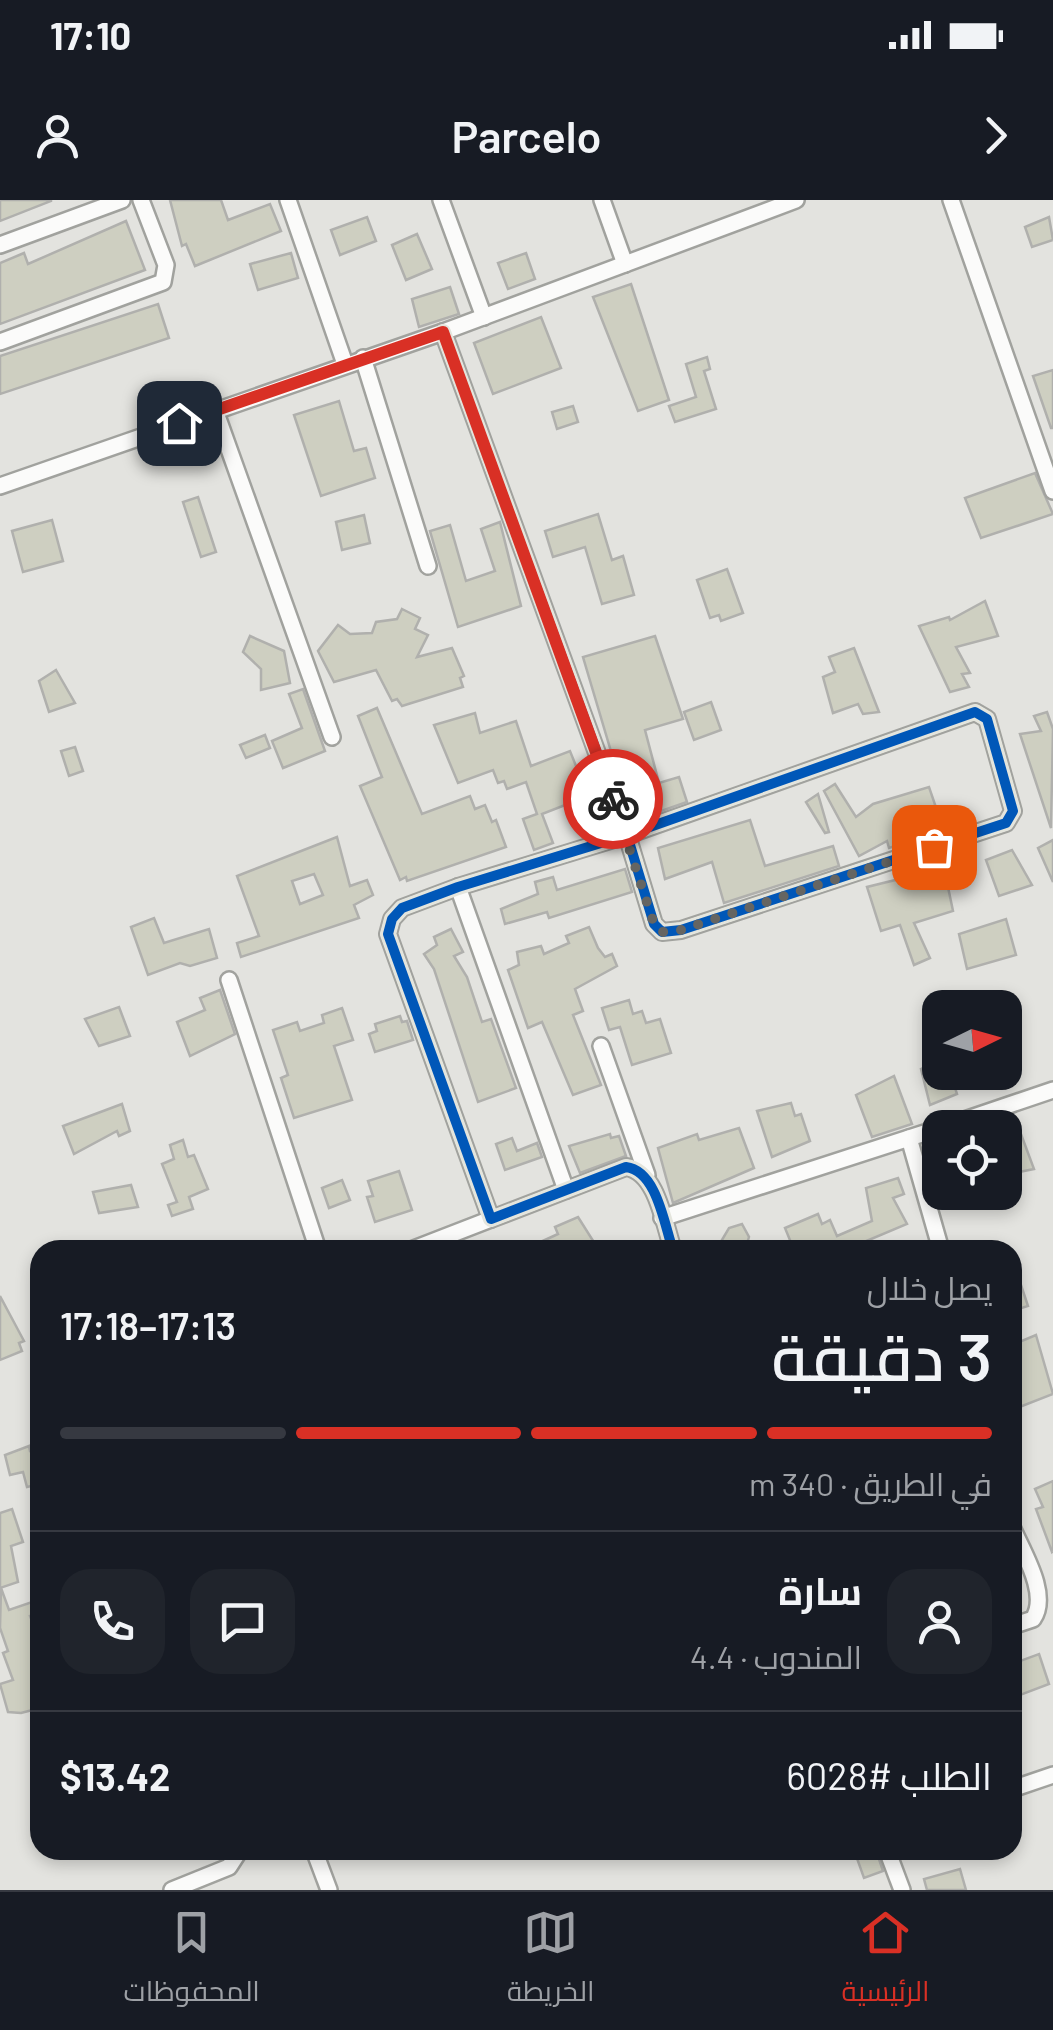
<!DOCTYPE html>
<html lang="ar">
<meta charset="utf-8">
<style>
:root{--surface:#171b24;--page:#20242c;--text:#f1f3f6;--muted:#9ea1a6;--line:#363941;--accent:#d93025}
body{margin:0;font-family:Barlow,Cairo,sans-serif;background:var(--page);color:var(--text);direction:rtl;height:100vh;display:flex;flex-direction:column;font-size:38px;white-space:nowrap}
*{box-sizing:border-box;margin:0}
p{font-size:32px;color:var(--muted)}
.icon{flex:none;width:55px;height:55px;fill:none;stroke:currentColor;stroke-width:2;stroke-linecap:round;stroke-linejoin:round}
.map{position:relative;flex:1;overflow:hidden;direction:ltr}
.sheet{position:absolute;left:30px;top:1040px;width:992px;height:620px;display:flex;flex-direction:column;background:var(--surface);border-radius:30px;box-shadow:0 5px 15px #0003;direction:rtl}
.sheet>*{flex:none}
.needle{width:65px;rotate:85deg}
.tools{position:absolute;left:922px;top:790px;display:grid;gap:20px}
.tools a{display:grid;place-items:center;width:100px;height:100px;border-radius:20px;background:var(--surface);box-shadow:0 5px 15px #0003;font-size:50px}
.pin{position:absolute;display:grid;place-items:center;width:85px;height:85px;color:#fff;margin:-42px;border-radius:20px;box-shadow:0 5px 15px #0006}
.courier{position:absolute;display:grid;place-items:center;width:100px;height:100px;margin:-50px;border:8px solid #d93025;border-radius:50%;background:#fff;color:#222;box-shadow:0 2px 12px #0007}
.headline em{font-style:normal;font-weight:600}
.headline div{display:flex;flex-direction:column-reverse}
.headline{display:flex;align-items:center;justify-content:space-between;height:170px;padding:0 30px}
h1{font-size:65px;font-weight:600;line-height:75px}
.bar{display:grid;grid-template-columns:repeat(4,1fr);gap:15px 10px;align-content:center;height:120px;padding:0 30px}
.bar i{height:12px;border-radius:8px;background:var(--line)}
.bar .current{background:var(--accent)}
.bar p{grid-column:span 4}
.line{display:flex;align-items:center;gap:25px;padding:0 30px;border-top:2px solid var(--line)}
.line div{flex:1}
.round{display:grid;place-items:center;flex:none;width:105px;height:105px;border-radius:30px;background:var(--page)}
.status{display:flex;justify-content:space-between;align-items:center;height:70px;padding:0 50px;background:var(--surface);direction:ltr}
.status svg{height:28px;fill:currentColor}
header{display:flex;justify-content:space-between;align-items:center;height:130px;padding:0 30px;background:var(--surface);font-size:45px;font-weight:600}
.tabs{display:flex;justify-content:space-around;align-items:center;height:140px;border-top:2px solid var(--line);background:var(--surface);font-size:28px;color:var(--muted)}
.tabs a{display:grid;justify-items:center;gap:5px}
.tabs .current{color:var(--accent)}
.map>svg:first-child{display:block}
</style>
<div class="status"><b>17:10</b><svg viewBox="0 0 49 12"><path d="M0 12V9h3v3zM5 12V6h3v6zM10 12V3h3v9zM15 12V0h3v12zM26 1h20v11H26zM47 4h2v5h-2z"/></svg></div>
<header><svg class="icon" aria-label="forward" viewBox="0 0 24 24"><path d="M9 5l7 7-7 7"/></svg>Parcelo<svg class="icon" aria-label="person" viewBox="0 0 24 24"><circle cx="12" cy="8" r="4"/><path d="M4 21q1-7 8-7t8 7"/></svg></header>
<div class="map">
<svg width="1053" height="1690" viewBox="0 0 1053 1690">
<rect width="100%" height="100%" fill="#e3e3df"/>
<g fill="#cecfc1" stroke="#b0b0ad" stroke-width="2.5" fill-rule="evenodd">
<path d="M0 0H51V1L0 21Z"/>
<path d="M170 0H221L228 20 270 4 281 31 195 66 186 44 182 46Z"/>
<path d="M367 17 376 41 340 55 331 30Z"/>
<path d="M1049 17 1053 40 1032 47 1025 27Z"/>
<path d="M126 21 145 70 0 124V63L24 53 28 64Z"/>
<path d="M417 34 432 69 406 80 392 45Z"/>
<path d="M291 53 298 78 258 90 250 64Z"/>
<path d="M526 53 535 79 508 89 498 63Z"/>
<path d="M631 84 669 200 638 211 593 97Z"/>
<path d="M450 87 459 114 419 127 412 99Z"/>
<path d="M158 104 169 138 0 194V156Z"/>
<path d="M541 117 561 168 493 194 474 143Z"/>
<path d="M707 157 710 169 704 171 716 209 675 222 669 206 696 197 686 164Z"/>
<path d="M1053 170V228H1051L1033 176Z"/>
<path d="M339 201 354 251 366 248 375 278 321 296 294 215Z"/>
<path d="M573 206 578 222 557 229 552 212Z"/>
<path d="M206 227 210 245 183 251 179 236Z"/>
<path d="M1035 273 1053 314 981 338 965 298Z"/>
<path d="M198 297 216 352 201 357 183 302Z"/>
<path d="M598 314 612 360 623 356 634 395 602 404 585 347 553 357 545 331Z"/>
<path d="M364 315 370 343 342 350 336 322Z"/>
<path d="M52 320 63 361 23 372 12 331Z"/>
<path d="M500 322 521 406 458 427 430 331 450 325 466 381 495 371 481 329Z"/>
<path d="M727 369 743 413 721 421 719 415 710 418 697 380Z"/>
<path d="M985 401 998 436 956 447 970 473 962 474 969 487 950 492 919 426 949 417 950 420Z"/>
<path d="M402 409 420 418 415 429 428 435 417 457 452 448 464 476 460 478 463 487 402 506 397 499 392 501 376 470 334 482 318 451 338 425 350 434 372 433 376 422 397 419Z"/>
<path d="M250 436 284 451 290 483 261 490V469L243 452Z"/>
<path d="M655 436 683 519 645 530 659 583 679 577 687 602 647 616 633 570 618 575 583 457Z"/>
<path d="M854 448 879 512 863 514 858 504 833 513 823 477 835 472 829 457Z"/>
<path d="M56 470 75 503 49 512 39 481Z"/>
<path d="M303 489 325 551 283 568 272 541 302 528 289 494Z"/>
<path d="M711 502 721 530 694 540 684 512Z"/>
<path d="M377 508 422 614 470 596 475 609 485 605 492 622 496 620 506 647 407 681 406 677 400 680 360 586 382 577 358 516Z"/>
<path d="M1047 512 1053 529 1051 628 1020 534 1041 531 1034 516Z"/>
<path d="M475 513 480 533 516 521 531 566 570 551 576 566 586 567 596 593 542 614 553 643 534 650 523 619 537 614 526 582 507 589 504 581 498 583 493 570 458 583 434 525Z"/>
<path d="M265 535 270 548 246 558 240 545Z"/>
<path d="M75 547 83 571 69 576 61 551Z"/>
<path d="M835 584 856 617 873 604 929 587 944 631 889 648 887 641 859 656 824 591Z"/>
<path d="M818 594 829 632 825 633 806 602Z"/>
<path d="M750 620 765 666 833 646 839 666 724 703 712 662 665 679 658 648Z"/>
<path d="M337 637 350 686 367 680 373 695 354 705 359 718 241 757 237 743 259 736 237 676ZM314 674 323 695 300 704 292 681Z"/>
<path d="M1053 640V682L1038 648Z"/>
<path d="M1012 650 1032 685 999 696 986 660Z"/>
<path d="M944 668 953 711 914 723 930 758 914 765 900 725 881 731 867 687Z"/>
<path d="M625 669 632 692 549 718 547 712 505 724 501 709 538 694 535 682 553 677 557 690Z"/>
<path d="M154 718 164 743 209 729 217 758 190 766 180 763 148 775 131 727Z"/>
<path d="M1006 719 1016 755 967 769 959 734Z"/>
<path d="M589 727 598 748 605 757 612 754 617 766 575 789 583 811 573 815 601 885 573 895 542 822 528 828 508 770 519 765 517 752 541 746 544 754 569 743 566 736Z"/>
<path d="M451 729 463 752 454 756 467 777 482 822 491 819 516 888 478 902 434 769 424 754 437 745 434 737Z"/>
<path d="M220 790 235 834 190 856 177 822 205 810 200 798Z"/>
<path d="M629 800 633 814 642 811 646 823 660 819 671 853 632 865 620 827 609 830 602 808Z"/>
<path d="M119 807 130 836 99 846 85 819Z"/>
<path d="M342 808 353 840 334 846 352 900 294 918 281 878 288 875 273 830 297 822 300 831 324 823 322 815Z"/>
<path d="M400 816 402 822 407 821 413 840 375 852 369 834 377 831 375 824Z"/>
<path d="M940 861V872H950L957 894 930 905 921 869Z"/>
<path d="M894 876 912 924 872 937 856 895Z"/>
<path d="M791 903 795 916 801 914 810 941 772 957 757 911Z"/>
<path d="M122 904 130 931 119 936 117 931 74 954 63 926Z"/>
<path d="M1015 918 1034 969 1019 972 1004 921Z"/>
<path d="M739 928 754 968 673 1003 658 948 697 934 699 940Z"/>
<path d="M610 934 611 938 619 936 626 956 580 973 569 946Z"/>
<path d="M512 938 517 951 537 943 542 957 505 970 496 944Z"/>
<path d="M183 940 188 957 194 955 208 989 189 997 193 1009 172 1016 168 1005 177 1002 162 964 174 959 170 945Z"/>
<path d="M399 971 412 1010 375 1022 367 997 373 996 368 981Z"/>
<path d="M898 978 904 994 893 998 907 1024 864 1042 867 1050H794L785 1028 818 1014 822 1024 830 1020 837 1036 872 1021 866 988Z"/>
<path d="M342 980 350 1000 329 1008 322 988Z"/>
<path d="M131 985 138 1007 99 1013 93 992Z"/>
<path d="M578 1017 597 1047 523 1050 558 1034 555 1027Z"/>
<path d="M742 1024 749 1037 745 1050H716L729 1028Z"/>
<path d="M1015 1067 1028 1106 1012 1111V1068Z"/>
<path d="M0 1096 24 1141 19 1143 22 1151 0 1160Z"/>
<path d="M1036 1135 1053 1194 1012 1210V1145Z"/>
<path d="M29 1246 30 1251 40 1248V1284L27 1287 23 1272 10 1275 5 1255Z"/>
<path d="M1053 1281V1351L1052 1352 1036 1309 1043 1307 1035 1289Z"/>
<path d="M12 1309 23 1342 11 1346 18 1382 0 1388V1313Z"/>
<path d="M1 1388 9 1410 35 1401 40 1412 30 1416 40 1442V1470L35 1472 40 1508 21 1513 8 1512 0 1484 13 1480 3 1453 8 1451 0 1428Z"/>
<path d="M1039 1454 1049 1484 1012 1498V1464Z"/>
<path d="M854 1650H876L883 1671 864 1678Z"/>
<path d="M960 1669 966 1690H927L924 1679Z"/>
</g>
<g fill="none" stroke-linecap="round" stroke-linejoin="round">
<g stroke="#a1a29e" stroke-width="20">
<g id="street">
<path d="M288 0 345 164"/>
<path d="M441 0 484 117"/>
<path d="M602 0 625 64"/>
<path d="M951 0 1053 291"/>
<path d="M0 45 122 0"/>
<path d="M443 132 627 635 654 724 662 732 681 730 1006 623 1013 611 987 519 975 512 627 635 458 687 402 708 392 719 388 734 491 1019 626 967C657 971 664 1024 673 1050"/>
<path d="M0 142 163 82 166 65 141 0"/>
<path d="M363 158 428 366"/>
<path d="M215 210 332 537"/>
<path d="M0 286 443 132 796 0"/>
<path d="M458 687 566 990"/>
<path d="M229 780 318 1050"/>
<path d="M601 846 647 975"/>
<path d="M941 928 1053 890"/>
<path d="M909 938 941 1050"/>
<path d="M662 1018 940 928"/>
<path d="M411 1050 491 1019"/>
<path d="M1012 1327C1022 1351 1050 1394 1033 1419L1012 1426"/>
<path d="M1012 1589 1053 1575"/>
<path d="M314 1650 329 1690"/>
<path d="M887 1650 902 1690"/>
<path d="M172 1690 229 1667 240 1650"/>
</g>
</g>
<use href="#street" stroke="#fbfbfa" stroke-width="15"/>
<g stroke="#e4e5dd" stroke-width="16">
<path id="cycleway" d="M443 132 627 635 654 724 662 732 681 730 1006 623 1013 611 987 519 975 512 627 635 458 687 402 708 392 719 388 734 491 1019 626 967C657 971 664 1024 673 1050"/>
</g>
<use href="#cycleway" stroke="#0057b8" stroke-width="10"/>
</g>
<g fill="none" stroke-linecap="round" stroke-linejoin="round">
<path stroke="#656562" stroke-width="10" stroke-dasharray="0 18" d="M613 599 654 724 662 732 681 730 934 647"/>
<path stroke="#d93025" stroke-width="12" d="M179 223 443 132 613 599"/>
</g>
</svg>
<div class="tools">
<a><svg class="needle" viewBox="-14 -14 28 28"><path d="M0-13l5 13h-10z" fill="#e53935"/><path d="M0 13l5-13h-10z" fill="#9ea1a6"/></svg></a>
<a><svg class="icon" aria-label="locate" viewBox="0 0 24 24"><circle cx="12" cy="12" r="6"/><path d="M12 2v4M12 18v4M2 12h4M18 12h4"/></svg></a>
</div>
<div class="pin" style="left:934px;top:647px;background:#ea580c"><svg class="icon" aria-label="bag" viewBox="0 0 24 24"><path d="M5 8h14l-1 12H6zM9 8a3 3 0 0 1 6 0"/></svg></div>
<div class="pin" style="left:179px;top:223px;background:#1f2937"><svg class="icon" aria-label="home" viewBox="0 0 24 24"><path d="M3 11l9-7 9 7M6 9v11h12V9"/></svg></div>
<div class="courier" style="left:613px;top:599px"><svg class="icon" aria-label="bike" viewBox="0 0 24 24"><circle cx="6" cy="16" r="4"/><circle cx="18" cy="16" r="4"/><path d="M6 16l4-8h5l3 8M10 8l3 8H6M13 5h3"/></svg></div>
<section class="sheet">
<div class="headline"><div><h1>3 دقيقة</h1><p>يصل خلال</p></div><em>17:13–17:18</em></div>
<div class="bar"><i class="current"></i><i class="current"></i><i class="current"></i><i></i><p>في الطريق · 340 m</p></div>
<div class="line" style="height:180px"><a class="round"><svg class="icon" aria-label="person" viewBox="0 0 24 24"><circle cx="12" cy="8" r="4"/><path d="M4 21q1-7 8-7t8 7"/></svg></a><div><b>سارة</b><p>المندوب · 4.4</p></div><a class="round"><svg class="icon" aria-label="chat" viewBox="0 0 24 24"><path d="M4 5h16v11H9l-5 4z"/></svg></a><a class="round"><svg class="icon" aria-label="phone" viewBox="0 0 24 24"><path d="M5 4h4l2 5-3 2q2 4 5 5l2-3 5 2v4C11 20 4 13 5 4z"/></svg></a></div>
<div class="line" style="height:130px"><div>الطلب #6028</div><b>$13.42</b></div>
</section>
</div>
<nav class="tabs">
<a class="current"><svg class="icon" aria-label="home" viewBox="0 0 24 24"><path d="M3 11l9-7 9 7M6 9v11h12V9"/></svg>الرئيسية</a>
<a><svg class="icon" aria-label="map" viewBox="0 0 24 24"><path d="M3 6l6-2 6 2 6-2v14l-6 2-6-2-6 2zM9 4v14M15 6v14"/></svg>الخريطة</a>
<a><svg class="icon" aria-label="saved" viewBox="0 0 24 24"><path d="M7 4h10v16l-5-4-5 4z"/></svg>المحفوظات</a>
</nav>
